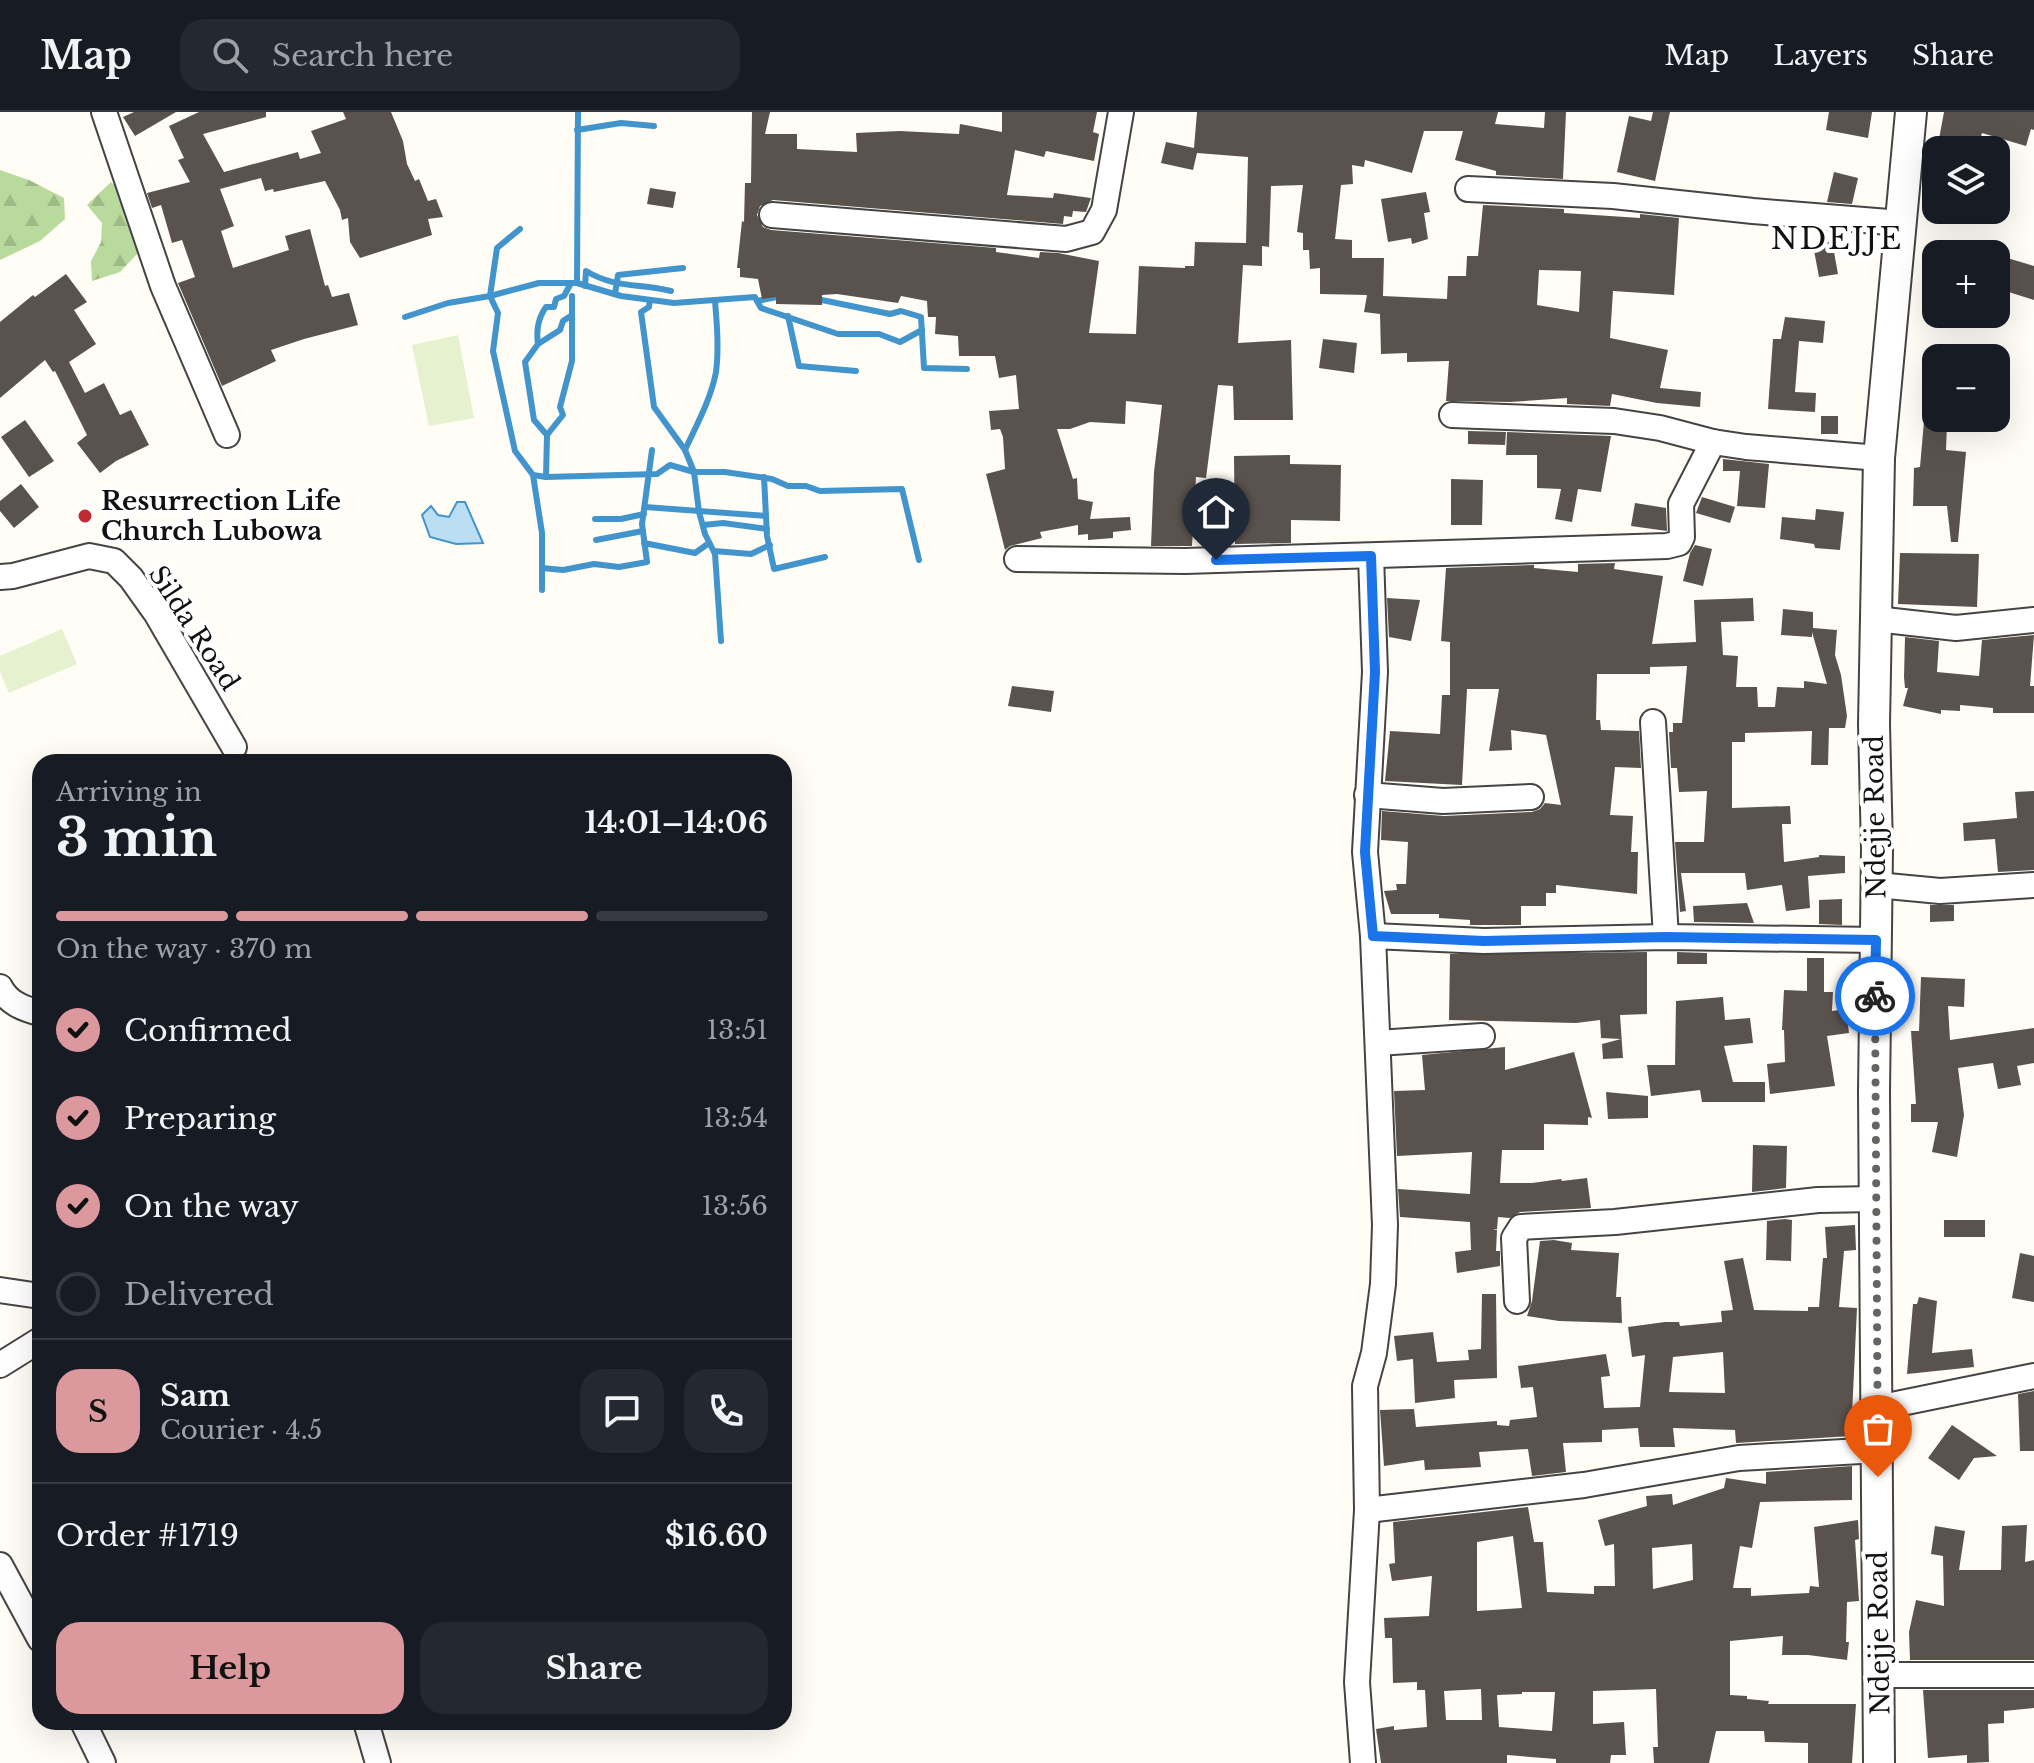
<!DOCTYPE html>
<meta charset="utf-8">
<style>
:root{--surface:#171b24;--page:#242831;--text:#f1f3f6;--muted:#9ea1a6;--line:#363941;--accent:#db999d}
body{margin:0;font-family:"Libre Baskerville",serif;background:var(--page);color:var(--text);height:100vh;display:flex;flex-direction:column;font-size:30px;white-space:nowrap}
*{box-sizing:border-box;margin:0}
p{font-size:26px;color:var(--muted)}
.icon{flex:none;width:44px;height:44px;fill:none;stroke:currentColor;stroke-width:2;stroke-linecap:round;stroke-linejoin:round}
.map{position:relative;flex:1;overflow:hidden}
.details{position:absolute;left:32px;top:642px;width:760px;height:976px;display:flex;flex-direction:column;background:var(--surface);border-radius:24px;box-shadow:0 8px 32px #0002}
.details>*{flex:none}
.controls{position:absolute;left:1922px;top:24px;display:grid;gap:16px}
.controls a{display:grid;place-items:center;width:88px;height:88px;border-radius:16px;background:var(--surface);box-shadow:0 8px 32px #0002;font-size:40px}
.pin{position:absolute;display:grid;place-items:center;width:68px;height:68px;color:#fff;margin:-82px -34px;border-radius:50% 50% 50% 0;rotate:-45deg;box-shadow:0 0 8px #0007}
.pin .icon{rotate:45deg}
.courier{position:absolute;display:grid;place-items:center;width:80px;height:80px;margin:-40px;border:6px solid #1a73e8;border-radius:50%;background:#fff;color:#222;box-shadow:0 2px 10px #0007}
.summary em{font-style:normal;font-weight:800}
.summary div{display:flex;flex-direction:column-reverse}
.summary{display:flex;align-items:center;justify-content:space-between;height:136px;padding:0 24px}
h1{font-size:52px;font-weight:800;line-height:60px}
.bar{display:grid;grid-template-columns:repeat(4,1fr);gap:12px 8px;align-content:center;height:96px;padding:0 24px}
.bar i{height:10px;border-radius:6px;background:var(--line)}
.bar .on{background:var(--accent)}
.bar p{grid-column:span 4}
.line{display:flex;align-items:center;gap:20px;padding:0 24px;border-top:2px solid var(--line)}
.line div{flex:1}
.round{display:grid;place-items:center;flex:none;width:84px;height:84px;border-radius:24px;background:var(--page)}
ol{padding:0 24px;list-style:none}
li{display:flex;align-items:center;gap:24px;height:88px}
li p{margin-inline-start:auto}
li .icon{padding:8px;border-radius:50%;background:var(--accent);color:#111;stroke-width:4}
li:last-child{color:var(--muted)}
li i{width:44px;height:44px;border:4px solid var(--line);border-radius:50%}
.cta{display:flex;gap:16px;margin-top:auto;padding:16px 24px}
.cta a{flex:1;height:92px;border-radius:24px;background:var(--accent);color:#111;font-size:32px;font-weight:800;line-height:92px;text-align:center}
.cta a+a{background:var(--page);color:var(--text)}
header{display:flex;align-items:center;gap:48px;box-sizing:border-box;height:112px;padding:0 40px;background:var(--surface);border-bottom:2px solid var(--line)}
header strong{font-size:38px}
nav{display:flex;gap:44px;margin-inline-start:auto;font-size:28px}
.search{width:560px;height:72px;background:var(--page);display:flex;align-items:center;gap:20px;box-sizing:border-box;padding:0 28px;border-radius:24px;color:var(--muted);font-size:30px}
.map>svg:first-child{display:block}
</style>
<header>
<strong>Map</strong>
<div class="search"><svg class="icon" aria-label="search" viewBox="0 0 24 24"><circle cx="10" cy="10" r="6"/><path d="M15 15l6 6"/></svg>Search here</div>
<nav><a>Map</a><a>Layers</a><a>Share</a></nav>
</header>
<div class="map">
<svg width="2034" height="1651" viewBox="0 0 2034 1651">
<defs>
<pattern id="forest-firs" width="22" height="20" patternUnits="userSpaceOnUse" patternTransform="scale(2)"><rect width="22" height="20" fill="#b9da9d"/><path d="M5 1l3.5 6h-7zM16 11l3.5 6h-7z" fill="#9eba86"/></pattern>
</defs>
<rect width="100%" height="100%" fill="#fffdf5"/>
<g fill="url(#forest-firs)">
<path d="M0 58 29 68 64 86 65 107 40 129 0 148Z"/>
<path d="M111 70C130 87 134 116 139 140L120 160 92 169 91 149 101 130 102 111 87 93Z"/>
</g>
<g fill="#e6f1d0">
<path d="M458 223 474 306 429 314 412 233Z"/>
<path d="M62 517 77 552 9 581 0 560V544Z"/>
</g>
<path fill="#badff5" stroke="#4295cc" stroke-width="2" d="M457 390H465L483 431 456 432 430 425 422 403 431 394 438 403 449 405Z"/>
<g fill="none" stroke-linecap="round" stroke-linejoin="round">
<g stroke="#4295cc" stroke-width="6">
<path d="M577 18 621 11 654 14"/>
<path d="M577 171 621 184 674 191 755 185 757 189 782 184"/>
<path d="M585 174 586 159C616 177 639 171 671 179"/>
<path d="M615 182 618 163 683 156"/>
<path d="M817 187 890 202 901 199 921 205 924 256 967 257"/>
<path d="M650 188 649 195 641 200 654 295 685 338 694 360 699 400 705 422 715 442 721 529"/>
<path d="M757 189 761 196 838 222H879L900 230 922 218"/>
<path d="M788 204 799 254 856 259"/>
<path d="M405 205 448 191 490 184 497 136 520 117"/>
<path d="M538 232C536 218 538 206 546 195H554L556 187 564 184 571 171"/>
<path d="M547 323 534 308 525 250 538 232 560 218 563 209 572 203"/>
<path d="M685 338C696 314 711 287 716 260 719 237 717 213 715 189"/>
<path d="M533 363 546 365 547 323 563 303 560 295 572 249V184"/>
<path d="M546 365 657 362 670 353 694 360H725L772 367 788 374H806L820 379 902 377 919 448"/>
<path d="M764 365 767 424 774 457 825 445"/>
<path d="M645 395 766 404"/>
<path d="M595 407H621L644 402"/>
<path d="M703 413 723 411 767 417"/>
<path d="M596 428 643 419"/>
<path d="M644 431 695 441 709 431"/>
<path d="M714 439 751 442 770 433"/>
<path d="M542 456 563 458 594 452 619 455 647 450 642 412 652 338"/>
<path d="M542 478V421L533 363 515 339 493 239 498 201 490 184 539 171H577L578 0"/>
</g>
</g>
<g fill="#5a524d" fill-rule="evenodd">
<path d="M134 0H176L135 24 123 5Z"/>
<path d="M199 0H266V5L203 22 224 60 298 40 300 47 321 41 311 19 346 7 343 0H391L403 29 407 52 415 69 419 67 428 89 436 87 443 105 428 107 432 123 360 146 350 130 348 106 342 108 340 98 325 69 274 80 273 77 265 79 261 66 220 77 234 114 221 119 233 156 289 138 285 124 310 117 325 174 328 173 332 185 349 181 358 213 304 227 271 238 276 249 222 274 178 171 195 165 182 128 172 131 161 93 152 96 147 81 190 70 178 48 184 46 169 14Z"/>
<path d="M752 0H770L765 22H797V37L857 40 856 21 900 19 959 22 960 12 1002 20V0H1097L1093 20 1099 22 1094 49 1046 39 1044 45 1015 38 1007 83 1053 86 1054 81 1091 86 1086 100 1073 99 1072 105 1064 104 1063 112 773 88 760 94 757 103 763 115 771 118 996 136V140L1039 146 1040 140 1058 141 1099 149 1089 221 1136 222 1139 154 1185 156V154H1194L1195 130 1246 131 1248 45 1197 41 1193 58 1161 51 1166 30 1194 36 1197 0H1498L1495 12 1544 16 1545 0H1566L1563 67 1496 63V59L1455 48 1463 19H1424L1412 61 1365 48 1364 55 1352 53 1353 72 1341 73 1335 127 1352 128V146H1384L1383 184 1447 187 1448 164H1466L1467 144H1478L1483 93 1564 97V101L1640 106V102L1679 106 1674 183 1613 179 1610 226 1668 238 1660 276 1701 280 1700 295 1657 291 1612 282 1610 294 1567 292V286L1510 290 1446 289 1449 249 1407 250V241L1381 242 1380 202 1364 200 1367 183 1320 182V156L1310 157 1309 138H1303V121L1297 120 1303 73 1271 74 1269 135 1262 134V154L1243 153 1238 231 1291 228 1293 308H1234L1233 274 1218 273 1206 366 1196 365 1192 434H1151L1154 360 1162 293 1126 289 1125 312 1090 310 1070 317H1057L1073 367 1077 366 1078 387 1093 390 1090 407 1130 405 1131 418 1113 420V426L1088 428V422L1078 423V413L1040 420 1042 426 1010 434 1005 438 986 362 1005 357 1003 325 1000 317 991 318 989 299 1019 297 1016 263 999 266 995 244H959L958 224 935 222 936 205H928L927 189 901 184 898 191 837 182 822 183V193L776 192V185L762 187 758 167 740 165V156H737L742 109 744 110 745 71H751ZM1539 158 1581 159 1579 200 1537 193Z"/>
<path d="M1653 0H1670L1655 69 1617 60 1629 4 1651 9Z"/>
<path d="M1829 0H1872L1868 26 1826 18Z"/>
<path d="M1944 0H2034V18L2031 17 2026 34 1982 21 1977 38H1937Z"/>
<path d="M1834 60 1858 66 1852 92 1827 90Z"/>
<path d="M650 76 676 80 673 96 647 92Z"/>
<path d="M1426 80 1430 100 1424 101 1428 127 1412 132 1411 126 1388 130 1381 87Z"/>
<path d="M1832 129 1838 162 1819 165 1813 133Z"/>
<path d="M2004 145 2034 154V188L1996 176Z"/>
<path d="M66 162 87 190 74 198 96 232 69 250 85 281 104 271 120 303 131 298 149 333 116 349 100 361 77 331 87 323 55 259 53 260 45 248 0 286V210L33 183 35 185Z"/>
<path d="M1785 205 1825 209 1823 231 1799 229 1795 280 1816 281 1815 300 1768 297 1773 227H1781Z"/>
<path d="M1323 227 1357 231 1354 261 1319 256Z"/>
<rect x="1821" y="304" width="17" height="18"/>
<path d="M25 308 54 349 29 365 1 325Z"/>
<path d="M1924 309 1947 311 1946 338 1966 340 1958 430H1951L1947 394H1913L1914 356 1920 355Z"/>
<path d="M1468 319 1506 320 1505 333 1468 332Z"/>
<path d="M1507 320 1611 324 1601 380 1578 377 1572 410 1555 407 1561 377 1537 376V343H1506Z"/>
<path d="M1290 343V352L1341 353 1340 409 1291 408V431L1235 432 1234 344Z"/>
<path d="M1723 347 1769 352 1765 396 1737 394 1740 359H1723Z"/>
<path d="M1451 367 1483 368 1482 413H1451Z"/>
<path d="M21 372 39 395 14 416 0 399V389Z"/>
<path d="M1702 385 1735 395 1730 411 1696 401Z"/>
<path d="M1635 391 1666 396 1667 419 1631 414Z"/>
<path d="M1816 397 1844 400 1840 438 1815 436 1814 432 1780 427 1782 405 1815 408Z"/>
<path d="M1695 433 1712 437 1703 474 1683 469 1690 441Z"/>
<path d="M1900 441 1979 442 1977 495 1898 492Z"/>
<path d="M1615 451 1614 457 1663 464 1652 532 1696 530 1694 488 1753 486 1754 509 1721 510 1723 543 1738 544 1736 575H1757L1758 595H1775L1777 575 1804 576V569L1827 572 1812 520V525L1781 523 1783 497 1813 500V516L1837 518 1835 543 1841 563 1847 604 1845 616H1829L1828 653H1811L1812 619 1745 621V630H1732V696L1790 694 1791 712H1782L1784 750 1819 745V743L1845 744V761L1808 764 1810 796 1786 799 1782 773 1747 778 1745 761H1681L1686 799 1680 800 1675 730H1704L1707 679 1679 680 1677 656H1671L1669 620H1673V611H1682L1687 554 1650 555V562H1597L1596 608H1600L1601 618 1639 619 1641 656 1615 655 1610 703 1633 704 1631 740H1638L1637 782 1556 773V781H1546V794H1521V813H1470V808L1439 806V802H1391L1384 779 1397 778 1396 772H1406L1408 730 1381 728 1382 699 1444 704 1532 700 1540 697 1545 691 1561 693 1546 623 1511 618 1512 638 1489 639 1499 577H1467L1462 673 1385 669 1390 619 1440 622 1442 583H1450V530L1441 529 1446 456 1534 453V456L1578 460V452Z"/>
<path d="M1387 486 1420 488 1411 529 1389 525Z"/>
<path d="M2034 523 2030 574H2034V601H1993V596L1960 593V599L1941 598V602L1903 594 1908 576H1905L1904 565 1905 525 1939 529 1937 560 1979 564 1982 528Z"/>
<path d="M1012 574 1054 579 1051 600 1008 594Z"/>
<path d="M2034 679V758L1998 760 1995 727 1964 729 1963 711 2017 706 2015 680Z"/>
<path d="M1842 787V813L1819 812V788Z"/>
<path d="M1747 791 1754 811 1694 810 1693 794Z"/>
<path d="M1930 793H1954V809L1930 810Z"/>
<path d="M1647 840V902L1620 903 1623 946 1603 947 1602 932 1621 927 1601 926 1600 908 1576 911 1449 908 1450 842Z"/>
<path d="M1677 840 1707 841V852H1677Z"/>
<path d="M1807 846H1824V880H1833L1832 899 1846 897 1849 921 1827 924 1835 974 1770 982 1767 952 1785 950 1784 918H1782L1784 878 1807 879Z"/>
<path d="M1921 865 1965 867 1964 895 1948 894 1950 928 2034 916V951L2017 954 2021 973 1998 977 1993 951 1958 956 1964 1003 1957 1045 1932 1040 1938 1010H1911V992H1916L1911 919H1919Z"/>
<path d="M1723 885 1725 908 1750 906 1753 931 1724 934 1733 970H1765V990H1702L1700 978 1651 984 1647 953H1675L1676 889Z"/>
<path d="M1505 935V958L1574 940 1592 1006 1588 1005V1013L1544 1012V1038H1502L1500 1071H1532L1561 1067 1562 1069 1587 1066 1591 1096 1520 1100 1510 1106 1498 1105 1497 1117 1493 1118H1497L1496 1139H1500V1154L1457 1161 1455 1140 1471 1138 1470 1110 1400 1105 1398 1077 1470 1082 1472 1040 1397 1044 1394 979 1425 978 1422 943Z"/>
<path d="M1606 980 1648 984V1006L1608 1007Z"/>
<path d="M1753 1033 1787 1034 1786 1076 1752 1080Z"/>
<path d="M1785 1107 1792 1108 1791 1149 1766 1148 1767 1109Z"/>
<rect x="1944" y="1108" width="41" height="17"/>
<path d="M1855 1113 1856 1138 1844 1139 1839 1195 1857 1196 1851 1324 1736 1331 1735 1318 1673 1316 1675 1335H1640L1638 1316 1602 1318V1330L1563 1331 1566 1360 1532 1364 1528 1337 1479 1340 1481 1355 1425 1358 1424 1348 1384 1354 1380 1298 1414 1297 1416 1315 1497 1309V1313L1509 1314 1510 1308 1537 1305 1533 1275 1521 1276 1518 1254 1606 1242 1610 1264 1601 1265 1604 1296 1640 1295 1645 1243 1632 1245 1628 1215 1665 1210H1679L1680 1214 1722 1210 1721 1199 1733 1198 1724 1149 1743 1146 1754 1198 1808 1199V1195H1819L1823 1146H1827L1825 1115ZM1723 1240 1725 1281 1669 1280 1673 1245Z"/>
<path d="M1554 1128 1572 1131 1571 1138 1619 1141 1616 1185H1621L1622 1211 1559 1209 1527 1204 1532 1189 1540 1129Z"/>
<path d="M2020 1141 2034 1144V1190L2012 1186Z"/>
<path d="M1482 1182H1496L1497 1266 1454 1268 1455 1286 1415 1291 1413 1247 1397 1249 1394 1224 1433 1220 1437 1250 1469 1248 1468 1238 1481 1237Z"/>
<path d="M1919 1185 1937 1189 1932 1241 1972 1237 1974 1255 1907 1262 1913 1192H1917Z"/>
<path d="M2034 1279V1339H2020L2018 1282Z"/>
<path d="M1952 1313 1997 1344 1974 1346 1959 1368 1928 1346Z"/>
<path d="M1852 1354V1388L1760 1390 1752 1436 1740 1434 1733 1476H1751V1484L1809 1481 1810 1474 1819 1475 1814 1415 1858 1408 1859 1427 1855 1428 1859 1489 1847 1490 1846 1530H1849L1847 1548 1808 1543H1782L1783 1524 1730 1529V1583L1747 1584V1587L1769 1589 1768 1592H1856L1852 1651H1808V1631L1765 1630 1764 1619H1716L1709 1651H1654L1653 1635H1658L1656 1577 1593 1579V1612L1624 1610 1626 1643H1611L1610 1651H1556V1647L1507 1643V1651H1381L1376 1617 1394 1614V1618L1427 1615 1425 1578H1417V1570L1393 1571 1392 1526H1385L1384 1506 1429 1504 1432 1464 1392 1469 1389 1452 1395 1451 1393 1410 1528 1395 1534 1430H1543L1547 1480 1594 1482V1474H1615L1614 1432 1605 1434 1598 1408 1647 1394 1646 1384 1672 1382 1673 1393 1724 1376 1726 1366 1766 1372V1360ZM1513 1424 1522 1496 1477 1499V1430ZM1692 1432 1693 1468 1653 1477 1652 1436ZM1481 1577 1482 1608H1446L1444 1579ZM1522 1580H1555L1552 1619 1499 1615 1497 1583 1522 1582Z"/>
<path d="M2027 1413 2025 1450 2034 1448V1548H1910L1909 1520 1916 1488 1944 1494 1943 1444 1931 1442 1935 1414 1965 1419 1959 1458H2001L2002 1414Z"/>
<path d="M1923 1578H2034V1596L2004 1599V1611L1988 1612 1989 1650 1967 1651V1643L1928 1646Z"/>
</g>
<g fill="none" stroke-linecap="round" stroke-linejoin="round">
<g stroke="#444" stroke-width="28">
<g id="minor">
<path d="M104 0 163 174 227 323"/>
<path d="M1468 77 1613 84 1753 99 1901 111"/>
<path d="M772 103 1066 127 1092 120 1104 98 1121 0"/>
<path d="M1452 303 1614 309 1660 316 1713 330 1746 335 1879 346"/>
<path d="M1017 447 1185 449 1667 434 1679 431 1682 425 1681 392 1713 330"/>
<path d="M0 465 13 464 89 444 114 449 131 466 156 501 234 635"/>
<path d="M1876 507 1956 516 2034 508"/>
<path d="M1653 610 1666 825"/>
<path d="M1367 683 1443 689 1531 685"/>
<path d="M1877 773 1940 779 2034 773"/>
<path d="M1373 824 1484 829 1666 825 1876 828"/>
<path d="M0 875C8 891 24 897 40 901"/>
<path d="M1378 931 1482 924"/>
<path d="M0 1178 40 1184"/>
<path d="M1517 1189 1514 1126 1521 1115 1615 1110 1818 1088 1876 1087"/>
<path d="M0 1253 40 1228"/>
<path d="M1877 1296 2034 1264"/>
<path d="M1367 1398 1584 1373 1739 1346 1878 1338"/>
<path d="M0 1453 40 1527"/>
<path d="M1879 1563H2034"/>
<path d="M83 1610 103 1651"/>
<path d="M366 1610 378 1651"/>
<path d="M1363 1651 1357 1570 1367 1398 1365 1274 1374 1241 1383 1172 1385 1113 1373 824 1365 740 1375 560 1371 444"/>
</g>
</g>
<g stroke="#444" stroke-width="34">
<path id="tertiary" d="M1879 1651 1874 981 1877 737 1874 612 1879 346 1911 0"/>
</g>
<use href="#minor" stroke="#fff" stroke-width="24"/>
<use href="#tertiary" stroke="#fff" stroke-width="30"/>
</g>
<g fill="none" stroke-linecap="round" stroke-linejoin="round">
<path stroke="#646461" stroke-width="8" stroke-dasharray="0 14.4" d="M1875 884 1878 1365"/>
<path stroke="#1a73e8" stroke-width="10" d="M1216 448 1371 444 1375 560 1365 740 1373 824 1484 829 1666 825 1876 828 1875 884"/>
</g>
<circle fill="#c02a31" stroke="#fff" stroke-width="3" cx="85" cy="404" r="8"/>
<g text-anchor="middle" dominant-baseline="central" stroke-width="8" stroke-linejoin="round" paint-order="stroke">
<g font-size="26" font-weight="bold" fill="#111" stroke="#fff" text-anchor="start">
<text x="101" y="389">Resurrection Life<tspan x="101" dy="30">Church Lubowa</tspan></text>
</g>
<g font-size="26" fill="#111" stroke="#fff">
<text transform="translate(194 516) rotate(57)">Silda Road</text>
<text transform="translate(1875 705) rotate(-91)">Ndejje Road</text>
<text transform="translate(1879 1521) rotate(-91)">Ndejje Road</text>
</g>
<g font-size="30" letter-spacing="2" fill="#111" stroke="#fff">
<text x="1837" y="126">NDEJJE</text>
</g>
</g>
</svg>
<div class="controls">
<a><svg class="icon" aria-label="layers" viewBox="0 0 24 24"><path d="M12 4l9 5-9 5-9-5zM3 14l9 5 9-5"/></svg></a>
<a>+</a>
<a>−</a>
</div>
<div class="pin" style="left:1878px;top:1365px;background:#ea580c"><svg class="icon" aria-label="bag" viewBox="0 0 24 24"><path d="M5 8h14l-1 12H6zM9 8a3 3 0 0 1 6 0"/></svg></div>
<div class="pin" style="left:1216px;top:448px;background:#1f2937"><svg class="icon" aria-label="home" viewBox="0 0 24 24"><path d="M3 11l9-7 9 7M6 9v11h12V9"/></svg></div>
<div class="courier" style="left:1875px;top:884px"><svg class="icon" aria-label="bike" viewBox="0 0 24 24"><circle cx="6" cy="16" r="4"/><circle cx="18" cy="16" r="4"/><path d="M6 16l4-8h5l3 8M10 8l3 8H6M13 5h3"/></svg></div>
<section class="details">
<div class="summary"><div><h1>3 min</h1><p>Arriving in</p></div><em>14:01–14:06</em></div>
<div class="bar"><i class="on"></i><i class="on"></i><i class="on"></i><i></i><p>On the way · 370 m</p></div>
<ol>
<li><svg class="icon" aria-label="check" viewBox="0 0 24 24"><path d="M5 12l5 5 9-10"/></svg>Confirmed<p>13:51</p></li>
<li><svg class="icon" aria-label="check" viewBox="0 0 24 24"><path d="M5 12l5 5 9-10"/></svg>Preparing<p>13:54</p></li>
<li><svg class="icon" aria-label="check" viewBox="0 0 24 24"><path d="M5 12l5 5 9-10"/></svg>On the way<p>13:56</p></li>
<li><i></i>Delivered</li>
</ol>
<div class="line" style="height:144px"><b class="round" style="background:var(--accent);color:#111">S</b><div><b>Sam</b><p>Courier · 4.5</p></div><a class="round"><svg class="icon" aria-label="chat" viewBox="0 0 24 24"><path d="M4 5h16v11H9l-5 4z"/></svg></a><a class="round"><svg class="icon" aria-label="phone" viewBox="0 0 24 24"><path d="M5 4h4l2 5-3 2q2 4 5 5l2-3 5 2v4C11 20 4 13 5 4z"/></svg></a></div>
<div class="line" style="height:104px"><div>Order #1719</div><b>$16.60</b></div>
<div class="cta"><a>Help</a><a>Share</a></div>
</section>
</div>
